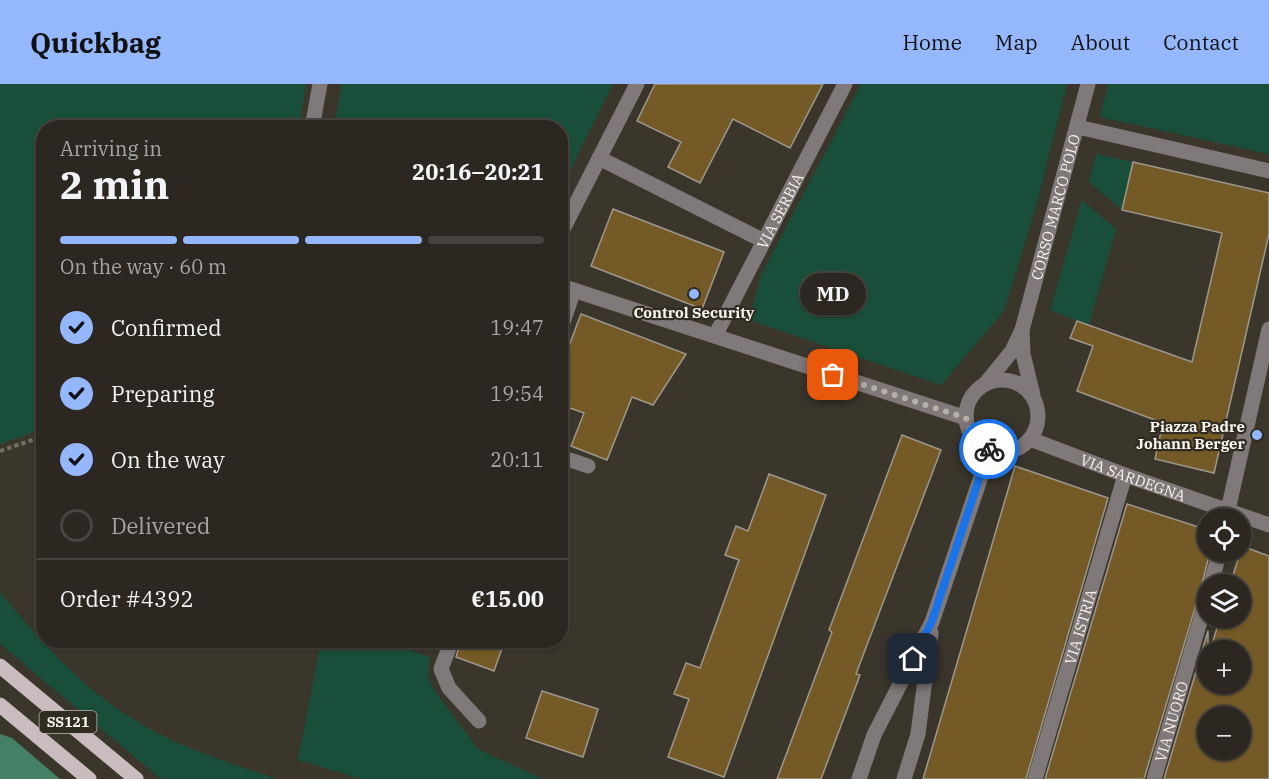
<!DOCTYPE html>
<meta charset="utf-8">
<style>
:root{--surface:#2c2821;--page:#38342e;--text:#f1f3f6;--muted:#a6a6a5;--line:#48443f;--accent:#94b7fd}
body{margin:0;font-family:"IBM Plex Serif",serif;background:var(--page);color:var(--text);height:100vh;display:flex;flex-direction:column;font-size:22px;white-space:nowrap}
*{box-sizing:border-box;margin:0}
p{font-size:20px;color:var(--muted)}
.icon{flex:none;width:33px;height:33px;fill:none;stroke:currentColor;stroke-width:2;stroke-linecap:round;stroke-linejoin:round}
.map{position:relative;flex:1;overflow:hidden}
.side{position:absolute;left:36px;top:36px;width:532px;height:528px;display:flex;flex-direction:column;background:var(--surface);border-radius:24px;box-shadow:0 2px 4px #0004,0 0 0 2px var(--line)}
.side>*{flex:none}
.buttons{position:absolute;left:1197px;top:424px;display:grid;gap:12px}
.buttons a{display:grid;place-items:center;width:54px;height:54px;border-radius:50%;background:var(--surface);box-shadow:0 2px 4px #0004,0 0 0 2px var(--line);font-size:30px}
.pin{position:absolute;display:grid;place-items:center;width:51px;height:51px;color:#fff;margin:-26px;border-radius:12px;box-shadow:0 3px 9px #0006}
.courier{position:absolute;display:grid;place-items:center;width:60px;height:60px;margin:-30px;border:4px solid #1a73e8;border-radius:50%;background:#fff;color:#222;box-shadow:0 2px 8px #0007}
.bubble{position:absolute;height:42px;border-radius:21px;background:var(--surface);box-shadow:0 2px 4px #0004,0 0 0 2px var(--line);font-size:20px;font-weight:800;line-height:42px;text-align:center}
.head em{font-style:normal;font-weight:800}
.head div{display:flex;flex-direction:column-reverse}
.head{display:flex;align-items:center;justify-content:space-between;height:102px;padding:0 24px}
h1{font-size:39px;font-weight:800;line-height:45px}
.bar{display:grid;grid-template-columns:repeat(4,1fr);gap:9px 6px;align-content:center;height:72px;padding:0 24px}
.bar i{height:8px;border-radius:4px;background:var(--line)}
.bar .current{background:var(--accent)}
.bar p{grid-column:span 4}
.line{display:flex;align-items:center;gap:15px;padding:0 24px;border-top:2px solid var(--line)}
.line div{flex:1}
ol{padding:0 24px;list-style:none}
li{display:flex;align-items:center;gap:18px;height:66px}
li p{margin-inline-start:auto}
li .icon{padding:6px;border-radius:50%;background:var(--accent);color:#111;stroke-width:4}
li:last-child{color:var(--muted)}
li i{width:33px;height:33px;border:3px solid var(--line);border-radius:50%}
header{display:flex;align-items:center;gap:36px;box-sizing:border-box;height:84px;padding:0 30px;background:var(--accent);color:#111}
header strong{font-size:28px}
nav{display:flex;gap:33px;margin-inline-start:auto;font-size:21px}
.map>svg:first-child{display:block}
</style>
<header>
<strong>Quickbag</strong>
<nav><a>Home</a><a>Map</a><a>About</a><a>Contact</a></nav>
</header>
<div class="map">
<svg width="1269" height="695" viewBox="0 0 1269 695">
<rect width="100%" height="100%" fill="#3b362c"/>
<g fill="#194f3a">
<path d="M0 0H306L299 43 44 44 43 345 0 360Z"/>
<path d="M342 0H613L561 104V44L334 43Z"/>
<path d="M861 0H1067L1037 119 1004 227 941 301 749 236 761 191Z"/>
<path d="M1108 0H1269V70L1100 33Z"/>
<path d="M1096 70 1133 78 1122 126 1089 98Z"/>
<path d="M1082 116 1116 145 1089 241 1050 226Z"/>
<path d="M0 508C44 562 90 613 152 646 191 667 235 681 277 695H161L0 560Z"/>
<path d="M321 557H380L430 573 428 593 434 606 478 665 543 695H361L298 676Z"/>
</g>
<path fill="#438066" d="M0 650 12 654 60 695H0Z"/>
<g fill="#735a27" stroke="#9e988c" stroke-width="1.5" fill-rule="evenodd">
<path d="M655 0H823L790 64 733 35 700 99 668 83 681 58 637 37Z"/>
<path d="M1133 78 1269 109V150L1214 389 1155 375 1163 339 1077 307 1093 262 1070 254 1077 237 1192 278 1222 149 1122 126Z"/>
<path d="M613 125 724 168 702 225 591 182Z"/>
<path d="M581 230 686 270 653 321 632 313 607 376 571 362 584 329 561 321V283Z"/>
<path d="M902 351 941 366 856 590 860 591 821 695H777L832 548 829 546Z"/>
<path d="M1015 382 1108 414 1026 695H923Z"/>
<path d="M769 390 826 411 724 693 668 673 689 615 674 610 686 579 700 584 739 476 725 471 736 442 748 447Z"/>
<path d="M1127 420 1208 446V476L1201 504 1144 695H1045Z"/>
<path d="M1242 462 1269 472V695H1164L1208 547V600H1240V567H1210L1220 534H1240V501H1230ZM1208 633H1240V666H1208Z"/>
<path d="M461 556H505L494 587 456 573Z"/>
<path d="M542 607 598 625 583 673 526 654Z"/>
</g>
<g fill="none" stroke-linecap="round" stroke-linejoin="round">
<path stroke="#746f66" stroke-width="4" stroke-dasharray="4.5 3" stroke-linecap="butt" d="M0 367 44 352"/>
<g stroke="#80797a" stroke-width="15">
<path d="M1078 43 1269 87"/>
<path d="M312 44 320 0"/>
<path d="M599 74 764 157"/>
<path d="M561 149 637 0"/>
<path d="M561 202 966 334"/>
<path d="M561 244 574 206"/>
<path d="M1022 246 1023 270 1033 311"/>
<path id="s1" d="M715 252 845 0"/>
<circle cx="1002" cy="332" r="36"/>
<path id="s2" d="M986 299 1012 267 1022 246 1088 0"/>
<path id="s3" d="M1030 355 1125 391 1269 441"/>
<path d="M561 373 588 382"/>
<path d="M1228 426 1269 245"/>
<path d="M1210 501 1220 468"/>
<path d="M452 556 441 585 449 604 479 637"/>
<path d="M859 695 874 651 932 538 990 366"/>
<path d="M904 695 918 650 931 549"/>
<path id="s4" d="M1035 695 1125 391"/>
<path id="s5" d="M1154 695 1208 510"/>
</g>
<g stroke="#c9bbbe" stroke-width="15">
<path d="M0 582 136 695"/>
<path d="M0 621 89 695"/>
</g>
</g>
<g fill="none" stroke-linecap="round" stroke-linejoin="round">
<path stroke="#b5b1a9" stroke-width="6" stroke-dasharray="0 10.8" d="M833 291 966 334C970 349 975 357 989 365"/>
<path stroke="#1a73e8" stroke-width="8" d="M913 575 932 537 989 365"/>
</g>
<g fill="#94b7fd" stroke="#312c22" stroke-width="2">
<circle cx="694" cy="210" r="6"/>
<circle cx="1257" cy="351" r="6"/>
</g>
<g text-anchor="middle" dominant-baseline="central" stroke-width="4.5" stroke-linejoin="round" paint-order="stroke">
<rect fill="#312c22" stroke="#bcb7b0" stroke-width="1.5" x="39.5" y="627" width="57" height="22" rx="4.5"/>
<g font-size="14" font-weight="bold" fill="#f7f3ed">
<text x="68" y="638">SS121</text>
</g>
<g font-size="15" fill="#f7f3ed" stroke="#312c22">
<text stroke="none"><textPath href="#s2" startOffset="192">CORSO MARCO POLO</textPath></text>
<text stroke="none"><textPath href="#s1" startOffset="141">VIA SERBIA</textPath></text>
<text stroke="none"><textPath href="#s3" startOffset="110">VIA SARDEGNA</textPath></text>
<text stroke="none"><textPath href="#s4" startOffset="159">VIA ISTRIA</textPath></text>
<text stroke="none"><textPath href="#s5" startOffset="60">VIA NUORO</textPath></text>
</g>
<g font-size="15" font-weight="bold" fill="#f7f3ed" stroke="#312c22">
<text x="694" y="228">Control Security</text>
<text x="1245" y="342" text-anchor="end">Piazza Padre<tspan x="1245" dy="17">Johann Berger</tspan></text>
</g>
</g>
</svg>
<div class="buttons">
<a><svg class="icon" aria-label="locate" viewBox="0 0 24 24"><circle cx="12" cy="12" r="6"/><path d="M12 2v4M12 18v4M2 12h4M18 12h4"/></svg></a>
<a><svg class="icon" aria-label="layers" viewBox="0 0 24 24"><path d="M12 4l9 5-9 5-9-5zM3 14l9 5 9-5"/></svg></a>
<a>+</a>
<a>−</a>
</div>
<div class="pin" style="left:833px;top:291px;background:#ea580c"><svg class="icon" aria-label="bag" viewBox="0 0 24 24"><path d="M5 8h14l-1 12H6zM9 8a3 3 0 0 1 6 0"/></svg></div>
<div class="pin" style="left:913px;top:575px;background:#1f2937"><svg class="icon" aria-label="home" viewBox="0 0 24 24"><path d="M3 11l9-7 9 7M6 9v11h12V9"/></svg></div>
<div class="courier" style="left:989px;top:365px"><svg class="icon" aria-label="bike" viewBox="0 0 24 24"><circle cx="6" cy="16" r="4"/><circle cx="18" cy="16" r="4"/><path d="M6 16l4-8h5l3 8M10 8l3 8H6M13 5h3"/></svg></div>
<div class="bubble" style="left:800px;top:189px;width:66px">MD</div>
<section class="side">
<div class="head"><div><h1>2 min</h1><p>Arriving in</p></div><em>20:16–20:21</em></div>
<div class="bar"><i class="current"></i><i class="current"></i><i class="current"></i><i></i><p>On the way · 60 m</p></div>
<ol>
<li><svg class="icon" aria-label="check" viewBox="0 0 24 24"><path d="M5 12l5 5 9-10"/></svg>Confirmed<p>19:47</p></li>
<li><svg class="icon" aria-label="check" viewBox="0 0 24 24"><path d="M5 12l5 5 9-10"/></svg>Preparing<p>19:54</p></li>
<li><svg class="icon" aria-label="check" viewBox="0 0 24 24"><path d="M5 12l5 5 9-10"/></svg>On the way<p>20:11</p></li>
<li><i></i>Delivered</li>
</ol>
<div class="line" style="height:78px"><div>Order #4392</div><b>€15.00</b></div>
</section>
</div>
